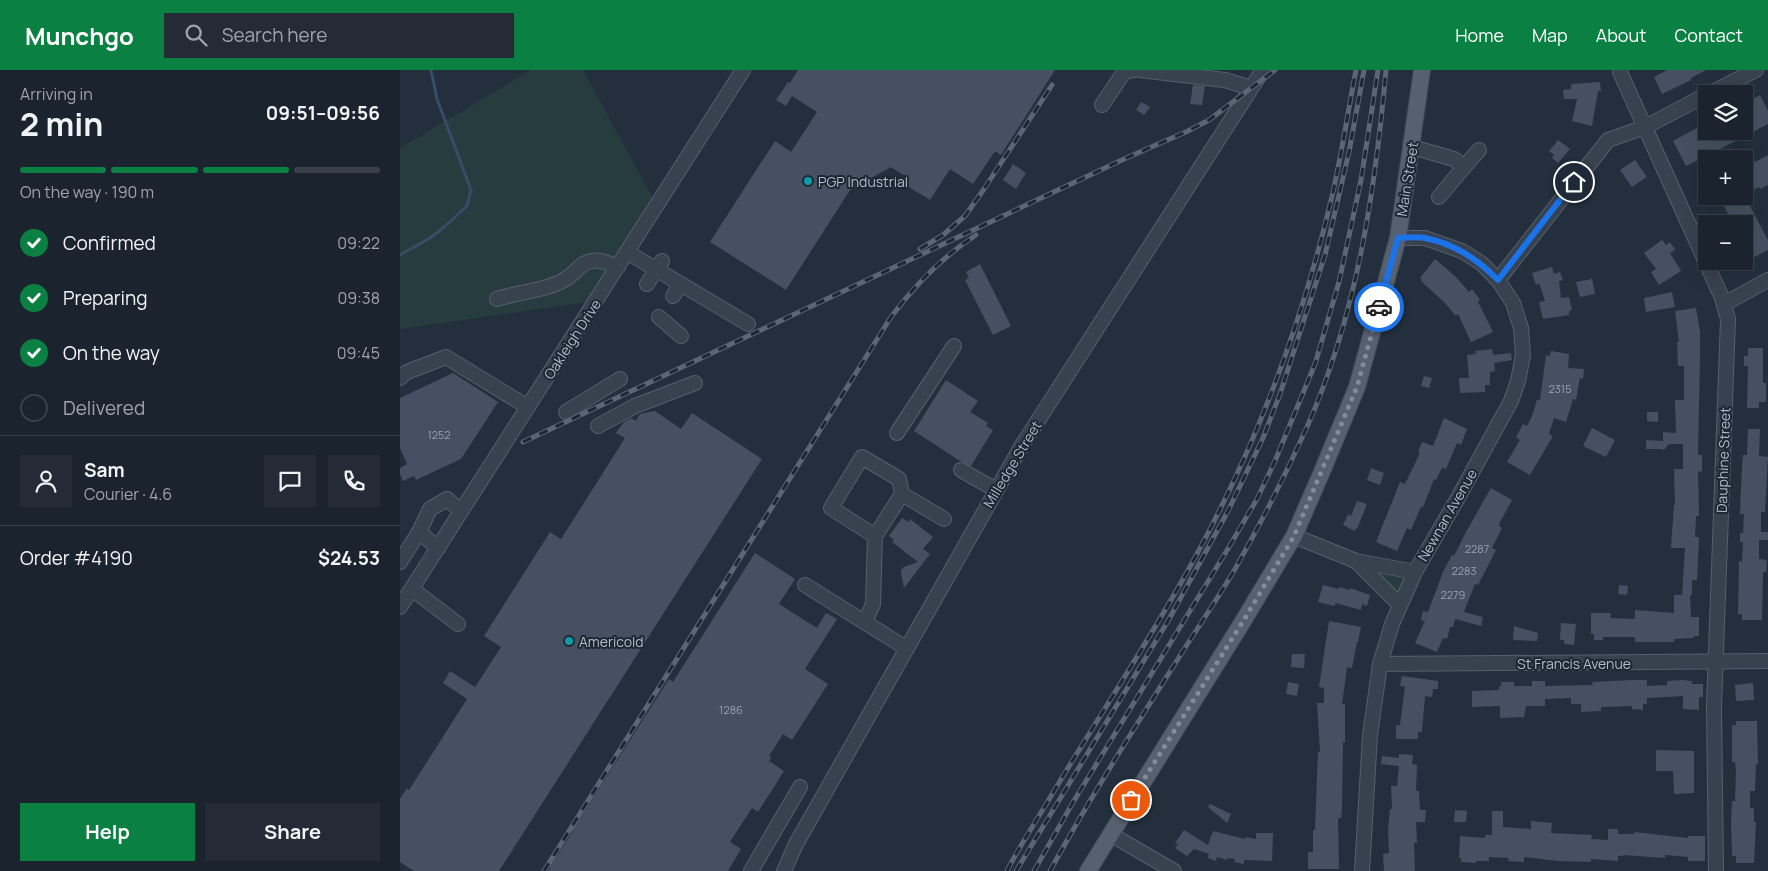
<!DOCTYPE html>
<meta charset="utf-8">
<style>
:root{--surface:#1b232e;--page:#242b36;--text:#f1f3f6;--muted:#a0a4aa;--line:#39404a;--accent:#0b8043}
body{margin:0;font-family:Manrope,sans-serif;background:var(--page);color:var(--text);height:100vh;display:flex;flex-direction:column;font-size:19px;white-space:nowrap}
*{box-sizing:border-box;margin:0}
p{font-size:16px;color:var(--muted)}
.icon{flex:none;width:28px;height:28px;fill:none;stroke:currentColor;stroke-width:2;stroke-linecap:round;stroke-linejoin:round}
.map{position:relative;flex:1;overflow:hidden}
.details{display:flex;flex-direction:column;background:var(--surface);width:400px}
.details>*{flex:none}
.fabs{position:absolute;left:1298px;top:15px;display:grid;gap:10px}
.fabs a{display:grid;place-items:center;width:55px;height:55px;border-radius:0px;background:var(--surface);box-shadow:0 5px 20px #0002,0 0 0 1px var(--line);font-size:25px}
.pin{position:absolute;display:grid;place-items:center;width:42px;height:42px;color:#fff;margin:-21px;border:2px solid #fff;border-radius:50%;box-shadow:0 1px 5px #0007}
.courier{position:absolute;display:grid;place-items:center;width:50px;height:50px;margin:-25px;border:4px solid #1a73e8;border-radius:50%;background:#fff;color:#222;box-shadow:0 1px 6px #0007}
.headline em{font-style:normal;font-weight:700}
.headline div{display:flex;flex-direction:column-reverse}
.headline{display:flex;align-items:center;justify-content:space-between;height:85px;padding:0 20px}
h1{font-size:32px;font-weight:700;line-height:38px}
.bar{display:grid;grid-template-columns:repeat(4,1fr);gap:8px 5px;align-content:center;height:60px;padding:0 20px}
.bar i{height:6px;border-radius:4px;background:var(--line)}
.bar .current{background:var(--accent)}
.bar p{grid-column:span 4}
.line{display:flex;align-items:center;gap:12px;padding:0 20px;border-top:1px solid var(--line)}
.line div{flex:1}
.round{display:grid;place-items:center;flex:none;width:52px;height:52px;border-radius:0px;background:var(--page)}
ol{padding:0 20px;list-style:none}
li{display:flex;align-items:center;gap:15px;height:55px}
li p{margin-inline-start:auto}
li .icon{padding:5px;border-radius:50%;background:var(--accent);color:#fff;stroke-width:4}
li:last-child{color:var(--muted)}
li i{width:28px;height:28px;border:2px solid var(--line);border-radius:50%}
.cta{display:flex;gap:10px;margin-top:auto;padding:10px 20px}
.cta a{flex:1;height:58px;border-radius:0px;background:var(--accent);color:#fff;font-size:20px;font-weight:700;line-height:58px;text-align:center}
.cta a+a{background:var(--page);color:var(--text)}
header{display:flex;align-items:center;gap:30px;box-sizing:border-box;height:70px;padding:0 25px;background:var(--accent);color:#fff}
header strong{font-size:24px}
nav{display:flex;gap:28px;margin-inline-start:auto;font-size:18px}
.search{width:350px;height:45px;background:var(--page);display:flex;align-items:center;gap:12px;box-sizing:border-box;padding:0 18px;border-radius:0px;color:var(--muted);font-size:19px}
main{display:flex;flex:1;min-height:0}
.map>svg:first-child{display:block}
</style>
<header>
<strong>Munchgo</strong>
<div class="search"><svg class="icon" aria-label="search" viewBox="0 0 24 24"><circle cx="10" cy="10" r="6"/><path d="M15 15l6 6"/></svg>Search here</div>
<nav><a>Home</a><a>Map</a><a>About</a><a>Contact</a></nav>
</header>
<main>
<section class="details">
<div class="headline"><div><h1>2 min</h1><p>Arriving in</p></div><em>09:51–09:56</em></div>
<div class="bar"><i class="current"></i><i class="current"></i><i class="current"></i><i></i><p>On the way · 190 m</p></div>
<ol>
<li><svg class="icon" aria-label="check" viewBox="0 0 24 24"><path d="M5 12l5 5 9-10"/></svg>Confirmed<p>09:22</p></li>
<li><svg class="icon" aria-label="check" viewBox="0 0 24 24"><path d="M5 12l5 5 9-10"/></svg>Preparing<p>09:38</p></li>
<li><svg class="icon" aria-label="check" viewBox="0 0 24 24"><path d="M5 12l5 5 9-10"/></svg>On the way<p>09:45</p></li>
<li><i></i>Delivered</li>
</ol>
<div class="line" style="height:90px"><a class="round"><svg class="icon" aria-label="person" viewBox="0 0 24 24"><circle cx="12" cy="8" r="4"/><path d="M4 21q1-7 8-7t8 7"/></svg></a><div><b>Sam</b><p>Courier · 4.6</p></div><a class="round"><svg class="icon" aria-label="chat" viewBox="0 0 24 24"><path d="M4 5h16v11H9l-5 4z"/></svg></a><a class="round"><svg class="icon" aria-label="phone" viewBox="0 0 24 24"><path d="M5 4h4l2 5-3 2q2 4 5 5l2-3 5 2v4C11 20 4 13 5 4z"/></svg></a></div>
<div class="line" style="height:65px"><div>Order #4190</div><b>$24.53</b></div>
<div class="cta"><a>Help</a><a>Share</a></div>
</section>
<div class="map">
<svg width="1368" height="801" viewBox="0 0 1368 801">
<rect width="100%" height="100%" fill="#242f3e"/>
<g fill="#263c3f">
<path d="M131 0H183L255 132 202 230 0 259V78Z"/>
<path d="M961 496 1013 506 1001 531Z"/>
</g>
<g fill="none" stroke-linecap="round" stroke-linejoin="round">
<path stroke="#394c67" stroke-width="3" d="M0 185 30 168 43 158 67 136 71 120 37 29 31 0"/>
</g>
<g fill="#455162">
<path d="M398 0H655L601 85 595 81 573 114 550 99 530 130 504 114 508 108 491 97 450 120 386 220 310 172 375 71 391 82 417 42 392 26 386 36 376 30 388 12 390 13Z"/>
<path d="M1267 0H1306L1291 8V10L1262 24 1254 7Z"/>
<path d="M1200 12 1201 21H1198L1192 56 1172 51 1177 29H1164L1163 20 1171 19V15L1173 14Z"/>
<path d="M793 15 805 16 802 35 790 34Z"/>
<path d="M1360 25 1368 41V54L1320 79 1326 89H1306V102L1300 89 1286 96 1273 71 1306 53V61H1344V34Z"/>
<path d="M741 32 750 37 744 45 736 40Z"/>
<path d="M1158 70 1170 79 1158 93 1152 88 1154 85 1149 81Z"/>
<path d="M1368 85V115L1360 119 1359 117 1344 125 1368 170V180L1351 189 1344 174V154H1333L1319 126H1344V98Z"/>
<path d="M1235 90 1247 107 1232 117 1220 100Z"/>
<path d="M613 94 626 103 616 119 603 110Z"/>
<path d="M1262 170 1266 175 1270 172 1275 180 1270 183 1281 201 1259 215 1251 202 1256 199 1244 183Z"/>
<path d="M1035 189 1056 207 1069 222 1072 219 1080 230 1078 232 1093 262 1071 272 1058 244 1056 246 1045 233 1021 211 1022 210 1020 208Z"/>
<path d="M580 194 611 256 593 265 565 210 569 208 566 202Z"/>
<path d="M1152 197 1154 204 1160 202 1163 210 1159 211 1161 228 1169 227 1172 240 1169 241V245L1143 249 1139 232 1145 231 1139 213 1136 215 1132 203Z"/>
<path d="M1192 209 1195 224 1180 227 1176 212Z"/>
<path d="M1272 222 1275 237 1246 242 1244 228Z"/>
<path d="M1296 238 1300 262V287L1298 382V385H1302V401L1298 402 1299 446H1296L1295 467H1299L1297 510H1292V525H1290L1291 547H1299V566H1294V568L1274 569V572H1235V567H1203V570H1194V564H1191V543H1211L1210 548 1235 549V540L1274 543V525H1282L1285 478H1271L1274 435H1275L1274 399H1283V374H1269L1263 381V379H1246V370L1263 371V362L1276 363 1275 330H1284V296H1278L1277 272H1279L1275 241Z"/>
<path d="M1348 278H1363V313H1366V332H1359V338H1347L1348 296H1344V286H1348Z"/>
<path d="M1092 279 1093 285 1111 283 1112 290 1094 293 1095 301 1090 302V315H1085V322L1060 323 1059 308H1069L1067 285 1076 284 1075 281Z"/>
<path d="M1151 281 1169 284 1168 298 1184 299 1183 309 1180 308 1176 330 1173 329 1166 352 1154 348 1149 364 1153 366 1130 405 1107 392 1120 370 1116 367 1123 354 1127 356 1132 346 1137 330H1140L1146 285 1150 286Z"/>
<path d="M53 303 98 332 61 389 16 410 14 406 3 411 0 404V398L7 394 0 378V328Z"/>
<path d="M1024 306 1032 308 1029 318 1021 316Z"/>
<path d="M546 310 578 331 570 342 588 353 586 356 593 360 571 396 560 391 514 361Z"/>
<path d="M255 341 281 359 292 343 362 389 99 801H14L0 792V729L7 718 9 720 67 629 43 613 50 601 75 617 101 577 84 566 150 462 161 469 225 368 216 363 224 352 231 348 236 351 240 344Z"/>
<path d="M1247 342H1258V352L1247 351Z"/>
<path d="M1044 348 1067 359 1061 375 1057 373 1046 399 1042 398 1036 410 1034 409 1023 437H1021L1011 460 1007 458 997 481 976 472 1000 412 1005 414 1020 383 1018 382 1022 372 1033 376Z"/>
<path d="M1192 358 1215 370 1206 387 1183 376Z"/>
<path d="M1348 359H1360L1359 386 1368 387 1365 442H1361V462H1368V470H1359V489L1367 490 1366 502H1363L1362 550H1342V544H1338L1339 491 1342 492 1343 472H1340V463H1343L1344 444H1340L1342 396 1343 385H1347Z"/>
<path d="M971 398 984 403 980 415 967 410Z"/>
<path d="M1091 418 1112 430 1099 454V456L1102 458 1092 478 1096 480 1078 515 1075 514 1064 542 1083 547 1081 556 1055 549 1053 557H1050L1047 569 1043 568 1037 582 1015 573 1025 551 1021 550 1023 541 1028 542 1043 502 1052 485 1054 486 1066 462Z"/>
<path d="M957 431 967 434 957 459 956 458 955 461 943 455 948 444 951 446Z"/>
<path d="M502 448 508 452 510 449 533 467 523 479 530 484 504 518 501 504V500L504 497 518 492 492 472 494 470 489 466Z"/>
<path d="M355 483 395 509 379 534 417 558 426 543 437 549 405 599 428 614 392 670 383 664 369 686 371 687 369 691 384 701 358 742 352 738 330 772 341 779 328 801H148L150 797 147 795 154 784 157 786 173 761 170 759 177 748 179 750 269 609 273 612Z"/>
<path d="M923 515 939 519V517L950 520V518L970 525 967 536 962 534 961 540 935 533V536L918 532Z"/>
<path d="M1219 515 1228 516 1227 525 1218 524Z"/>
<path d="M929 551 961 557 958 572H957L952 598 947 597 942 634H945V672H943L942 740 941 748H938L939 799H908V782H913V760H915L918 682H920L917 633H924V618L919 617Z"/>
<path d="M1161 553 1176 554 1174 575 1164 574V570H1160Z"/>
<path d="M1114 556 1138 563 1137 571 1113 570Z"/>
<path d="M892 584H905L904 598 891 597Z"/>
<path d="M1002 606 1038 611V619H1033L1032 627 1025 626 1022 662H1018V669H996V655H1000L1005 617 1000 616Z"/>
<path d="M1232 610H1247V616L1267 615V611L1282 610 1292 611V614H1303V627H1299V640L1283 639V626L1247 628V634H1243V640L1232 639V636L1201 637V641L1181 642V634H1171V628L1145 629V636H1126L1124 647 1100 648V636L1072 637V621L1099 620V617L1101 616V612H1114V616H1132V611H1145V616L1193 615 1192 612Z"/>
<path d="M888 612 899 614 897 626 886 624Z"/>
<path d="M1353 613 1354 630 1336 631 1335 615Z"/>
<path d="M1336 651H1357L1358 694H1356L1355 721H1350V738H1354V752H1356L1354 793H1336V786H1332L1331 752 1332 731H1335L1336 701 1335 692H1332V655H1336Z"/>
<path d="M1256 680 1294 681V723L1274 724 1273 701H1256Z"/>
<path d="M999 684 1013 685 1012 694 1017 695 1016 721H1019L1020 740H1026L1025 752H1016L1017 773H1014L1015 801H984L983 784 989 783 988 760 990 739H992L991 716H997L999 696 981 694 982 686 999 688Z"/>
<path d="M810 734 831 744 827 753 808 737Z"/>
<path d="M1055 740 1067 741 1066 752H1054Z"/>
<path d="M1092 741H1103V757L1131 759V751L1152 753 1151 763 1192 765 1191 769 1208 770V759H1218V764H1234V762L1288 768V766H1305V791H1288V787L1265 785V788L1223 785V786H1218V791L1191 789V792L1158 791 1124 787V792L1108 791 1109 788 1089 787V791H1076V793L1061 792V788H1059L1060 766 1085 768V765H1092Z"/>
<path d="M784 760 808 775 813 761 845 769V767L856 769V763H873L872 791 844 790V794L834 792 835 789 827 788V790L817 787 816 791 808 788 809 784 794 779 787 786 775 778 778 774 775 773Z"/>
</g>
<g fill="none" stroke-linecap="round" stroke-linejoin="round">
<g stroke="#565f6c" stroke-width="16">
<g id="minor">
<path d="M740 0 825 10 851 18"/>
<path d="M1220 2 1322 228 1328 249 1314 637 1316 801"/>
<path d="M1309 24 1356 0"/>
<path d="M702 35 724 2 734 0"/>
<path d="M1012 77 1054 89 1064 97 1039 127"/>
<path d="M1064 97 1079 80"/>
<path d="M227 182 348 254"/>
<path d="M1098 210 1208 70 1245 57 1306 25"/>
<path d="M247 214 262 191"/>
<path d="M273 226 281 214"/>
<path d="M97 229C117 222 151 220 167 208 177 202 179 193 192 191 201 189 210 194 218 197"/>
<path d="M1324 234 1368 210"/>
<path d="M259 247 281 266"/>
<path d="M0 308 7 302 46 287 128 337"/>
<path d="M166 342 220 309"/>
<path d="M198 356 235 336 295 313"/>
<path d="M497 363 554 276"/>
<path d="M561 400 596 420"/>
<path d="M502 424 544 449"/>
<path d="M894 466 956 491 1015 502"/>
<path d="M38 478 19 462 30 439 47 429 61 441"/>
<path d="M956 491 1000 535"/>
<path d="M0 492 19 462"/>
<path d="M405 515 506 578"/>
<path d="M12 519 58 554"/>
<path d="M0 537 343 0"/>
<path d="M465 552 473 534 475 466 502 424 499 409 462 387 431 438 475 466"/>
<path d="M980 594 1368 591"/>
<path d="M710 764 774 801"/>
<path d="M351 801 400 717"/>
<path d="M384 801 396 774 621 377 863 0"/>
<path d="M962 801 970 665 980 594 992 554 1015 502 1059 426 1111 331 1118 311 1123 285 1121 258 1113 233 1098 210 1081 193 1062 181 1025 168H998"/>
</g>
</g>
<g stroke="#414a57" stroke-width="18">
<path id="major" d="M688 801 845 548 894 466 921 404 957 317 998 168 1022 0"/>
</g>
<use href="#minor" stroke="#38414e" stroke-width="14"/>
<use href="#major" stroke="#56606e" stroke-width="16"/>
<g stroke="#5a6575" stroke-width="5">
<g id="rail">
<path d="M520 179 543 165 565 146 584 119 652 15"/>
<path d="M123 372 724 89 788 61 809 50 875 0"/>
<path d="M144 801 491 247C515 215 542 187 576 165"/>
<path d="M607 801C621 773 639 747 654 721 702 641 754 564 798 482 859 369 904 247 933 122 942 82 948 41 956 0"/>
<path d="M616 801 768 551 828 441 863 368 880 324 925 185 949 82 964 0"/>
<path d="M634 801 672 734 829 477 857 429 875 391 915 294 939 212 961 110 978 0"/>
<path d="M650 801C693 722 742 646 790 570 805 547 821 523 835 499 861 453 885 406 907 357 957 244 975 122 986 0"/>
</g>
</g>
<use href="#rail" stroke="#1d2633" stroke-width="3" stroke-dasharray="9" stroke-linecap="butt"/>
</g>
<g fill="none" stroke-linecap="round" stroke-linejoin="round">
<path stroke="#828b98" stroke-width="5" stroke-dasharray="0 9" d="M731 730 845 548 894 466 957 317 979 237"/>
<path stroke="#1a73e8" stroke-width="6" d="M979 237 998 168C1007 168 1017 166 1025 168 1055 174 1077 189 1098 210L1174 112"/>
</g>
<g fill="#0f9aa8" stroke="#1d2633" stroke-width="2">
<circle cx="408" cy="111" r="5"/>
<circle cx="169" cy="571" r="5"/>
</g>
<g text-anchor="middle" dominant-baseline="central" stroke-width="4" stroke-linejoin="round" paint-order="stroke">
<g font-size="11" fill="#98a1af">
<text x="1160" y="318">2315</text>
<text x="39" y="364">1252</text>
<text x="1077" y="478">2287</text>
<text x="1064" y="500">2283</text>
<text x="1053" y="524">2279</text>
<text x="331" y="639">1286</text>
</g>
<g font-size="14" fill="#b4bcc9" stroke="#1d2633">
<text transform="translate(1007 109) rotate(-81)">Main Street</text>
<text transform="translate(172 269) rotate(-57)">Oakleigh Drive</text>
<text transform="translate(1323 390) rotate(-88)">Dauphine Street</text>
<text transform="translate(612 394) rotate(-59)">Milledge Street</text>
<text transform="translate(1047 445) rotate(-60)">Newnan Avenue</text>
<text x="1174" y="593">St Francis Avenue</text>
</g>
<g font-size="14" fill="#b4bcc9" stroke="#1d2633" text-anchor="start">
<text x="418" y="111">PGP Industrial</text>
<text x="179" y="571">Americold</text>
</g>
</g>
</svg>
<div class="fabs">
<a><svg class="icon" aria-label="layers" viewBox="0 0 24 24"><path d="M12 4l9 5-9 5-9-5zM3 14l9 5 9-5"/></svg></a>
<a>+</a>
<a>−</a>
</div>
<div class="pin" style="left:731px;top:730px;background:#ea580c"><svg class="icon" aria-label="bag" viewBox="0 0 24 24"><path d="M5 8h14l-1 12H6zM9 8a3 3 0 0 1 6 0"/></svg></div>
<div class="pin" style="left:1174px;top:112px;background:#1f2937"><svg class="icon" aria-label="home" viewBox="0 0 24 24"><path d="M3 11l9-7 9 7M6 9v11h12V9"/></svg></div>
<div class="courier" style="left:979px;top:237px"><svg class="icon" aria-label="car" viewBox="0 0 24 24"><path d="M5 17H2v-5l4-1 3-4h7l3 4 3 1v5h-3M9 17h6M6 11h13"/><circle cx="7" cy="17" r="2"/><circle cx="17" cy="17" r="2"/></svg></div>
</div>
</main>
